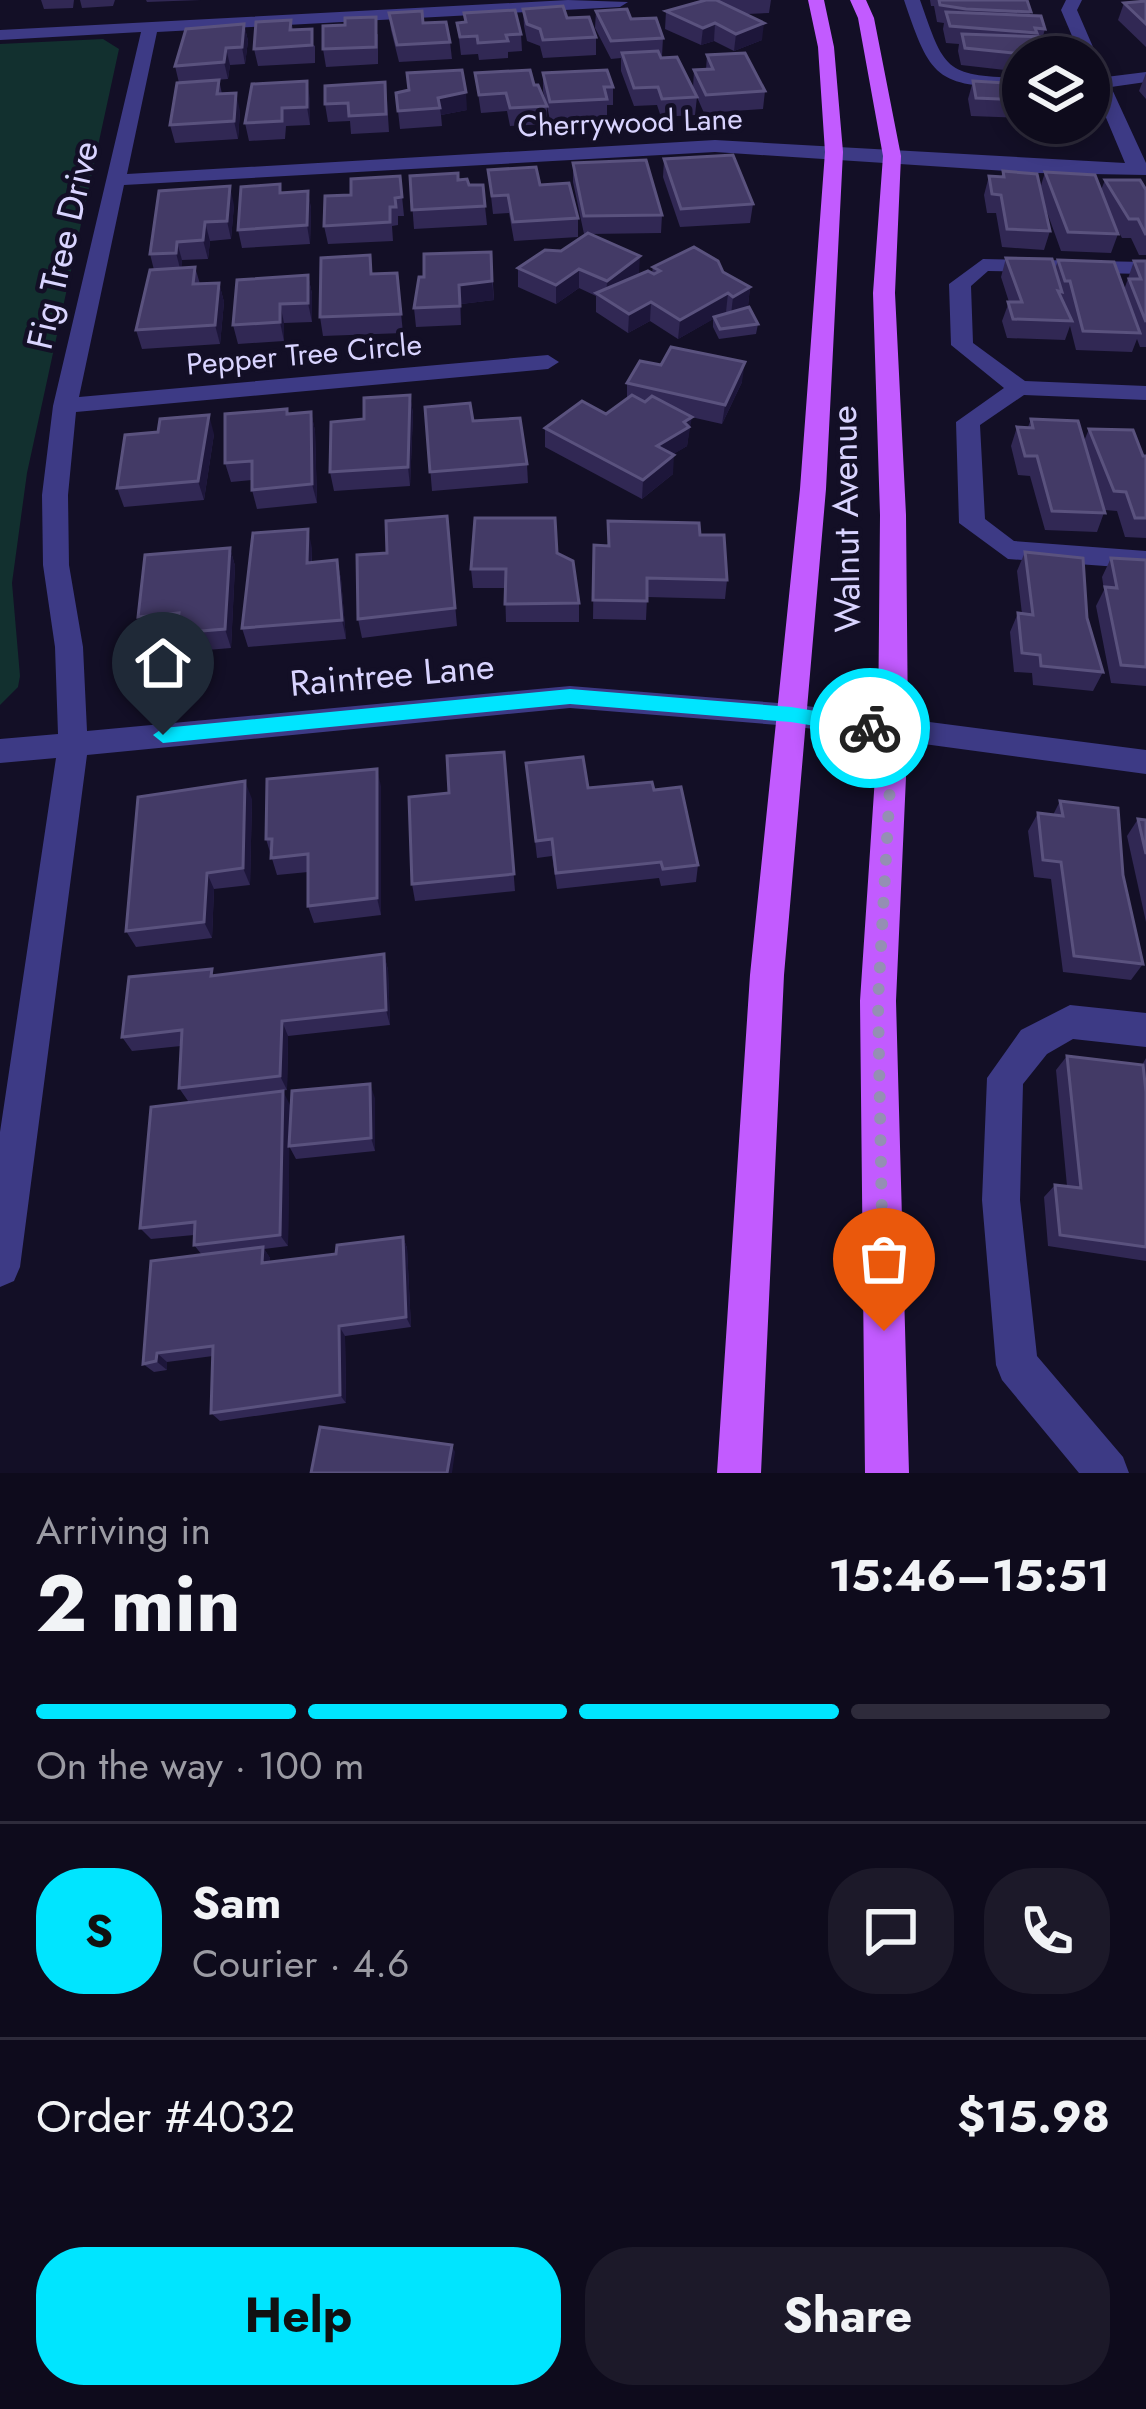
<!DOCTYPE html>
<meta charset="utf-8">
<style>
:root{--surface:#0e0b1c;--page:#1c1929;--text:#f1f3f6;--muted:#9b9ba3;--line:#2e2b3b;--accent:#00e5ff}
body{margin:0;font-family:Jost,sans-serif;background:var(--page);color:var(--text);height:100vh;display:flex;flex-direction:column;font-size:45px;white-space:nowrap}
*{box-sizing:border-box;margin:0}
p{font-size:39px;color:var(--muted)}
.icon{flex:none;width:66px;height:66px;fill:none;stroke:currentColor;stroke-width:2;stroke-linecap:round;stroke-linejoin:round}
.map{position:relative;height:1473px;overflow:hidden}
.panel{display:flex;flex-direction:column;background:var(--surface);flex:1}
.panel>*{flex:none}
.buttons{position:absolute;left:1002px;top:36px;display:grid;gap:24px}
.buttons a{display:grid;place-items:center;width:108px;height:108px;border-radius:50%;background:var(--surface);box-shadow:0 6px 18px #0003,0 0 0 3px var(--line);font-size:60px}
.pin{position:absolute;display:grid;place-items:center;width:102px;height:102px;color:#fff;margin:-123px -51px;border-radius:50% 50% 50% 0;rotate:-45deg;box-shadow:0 0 12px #0007}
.pin .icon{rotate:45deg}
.courier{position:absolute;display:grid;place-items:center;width:120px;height:120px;margin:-60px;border:9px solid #00e5ff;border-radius:50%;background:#fff;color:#222;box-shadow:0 3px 15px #0007}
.head em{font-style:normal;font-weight:700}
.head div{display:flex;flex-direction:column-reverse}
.head{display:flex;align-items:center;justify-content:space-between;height:204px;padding:0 36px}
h1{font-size:78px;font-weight:700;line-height:90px}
.bar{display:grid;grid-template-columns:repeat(4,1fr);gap:18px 12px;align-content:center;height:144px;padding:0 36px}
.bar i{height:15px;border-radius:9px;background:var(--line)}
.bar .on{background:var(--accent)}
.bar p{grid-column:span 4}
.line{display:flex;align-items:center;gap:30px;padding:0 36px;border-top:3px solid var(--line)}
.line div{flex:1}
.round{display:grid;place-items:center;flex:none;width:126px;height:126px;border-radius:48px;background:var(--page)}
.action{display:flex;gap:24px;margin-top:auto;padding:24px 36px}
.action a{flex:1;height:138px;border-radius:48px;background:var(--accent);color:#111;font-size:48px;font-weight:700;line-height:138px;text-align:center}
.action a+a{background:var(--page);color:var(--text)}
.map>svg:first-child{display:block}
</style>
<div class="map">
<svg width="1146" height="1473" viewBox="0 0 1146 1473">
<rect width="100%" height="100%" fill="#130f26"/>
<path fill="#12302f" d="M103 39 119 49 27 473 12 583 20 676 18 687 0 705V44Z"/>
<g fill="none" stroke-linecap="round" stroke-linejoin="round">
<g fill="#3d3a85" fill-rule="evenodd">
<path d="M568 0 628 2 620 7 157 32 127 174 715 140 1125 163 1094 89H1089V57H1081L1061 10 1066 0H1082L1077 10 1106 77 1146 72V82L1111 87 1146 163V175L1037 173 715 152 124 185 79 397 548 355 559 362 548 369 76 412 68 495 69 565 83 647 87 731 570 686 791 704 1146 750V774L791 726 570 708 87 755 20 1267 14 1281 0 1287V1132L56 758 0 763V739L58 734 55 647 43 565 42 495 53 406 141 32 0 40V30Z"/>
<path d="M904 0H920C945 71 944 76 1023 78V88C936 86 931 80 904 0Z"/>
<path d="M983 259 1146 262V274L988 271 971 286 973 343 1025 381 1146 386V400L1024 395 980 425 985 519 1014 541 1146 551V569L1008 559 959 523 956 422 1004 388 951 345 949 284Z"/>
<path d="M1070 1005 1146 1013V1047L1073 1039 1047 1054 1023 1084 1020 1200 1037 1356 1123 1457 1129 1473H1079L1002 1380 996 1365 982 1200 987 1078 1021 1030Z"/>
</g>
<g fill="#c25bff" fill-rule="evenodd">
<path d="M808 0H824L834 47 843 152 826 489 784 975 761 1473H717L750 975 800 489 825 152 818 47Z"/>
<path d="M850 0H866L874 18 901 156 895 293 906 515 908 732 896 1001 909 1473H865L860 1001 878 732 880 515 873 293 883 156 858 18Z"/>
</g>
</g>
<g fill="#312854">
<path d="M41 0H74L73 8 44 9Z"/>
<path d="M80 0H115L113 6 82 8Z"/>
<path d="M146 0H201L147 2Z"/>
<path d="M706 0H771L769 13 747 14 762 40 734 51 714 41 701 45 665 29 666 11Z"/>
<path d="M930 0H1027L1030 15 1045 29 1043 36 1052 57H1023V72L961 65 958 51 959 44 946 43 943 29 944 23 937 22 934 6H931Z"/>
<path d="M1146 1V47L1118 20 1124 3Z"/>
<path d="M523 9 567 18 596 37V55L543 58 540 46 527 41 524 26Z"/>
<path d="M596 11 631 19 663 38 662 56H660L697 97 695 115 661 117 657 105 634 106 621 71V58L611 59 595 28Z"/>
<path d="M389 13 423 23 450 42 452 59 399 62 391 30Z"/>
<path d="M464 13 521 34 522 51 508 52V58L479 60 478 54 461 55 457 23 465 22Z"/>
<path d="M291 20 293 30 315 46V63L258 66 254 49Z"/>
<path d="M244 24 248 41 245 64 230 65 228 79 203 81 219 80 222 94 240 111 238 139 175 143 170 125 179 83 175 66Z"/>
<path d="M378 34V64L326 67 323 49Z"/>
<path d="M707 55 765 91 763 109 704 113 693 88 694 70 706 69Z"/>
<path d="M475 73 534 85 547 106 543 91V73L613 87V105H607V116L550 120 547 106V124L510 126 507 111 481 113Z"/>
<path d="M1146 73V99L1139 91Z"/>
<path d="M973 81 1023 84V118L971 116 968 99Z"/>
<path d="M396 93 467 110 441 115 442 126 400 129Z"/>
<path d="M310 98V125L286 126 285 139 249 141 245 123Z"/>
<path d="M387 100 389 132 351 134 350 121 328 122 325 104Z"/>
<path d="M664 159 753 204 750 223 680 227 663 177Z"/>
<path d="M573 163 662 215 661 233 590 234 639 274 652 273 653 267 723 272 750 287 748 306 744 308 758 324 756 334 719 339 713 327V319L678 339 650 321 628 333 596 312V296L579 288 556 304 518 287V268L561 251 586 234H584L573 182Z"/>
<path d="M488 170 578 218V237L514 241 509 213 493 214Z"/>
<path d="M1003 171 1040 189 1045 172 1101 190 1105 180 1146 190V255H1139L1131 238H1122L1116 227 1118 234 1111 253 1061 251 1042 198 1050 231 1044 250 1002 247 996 213H987L984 195 989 176 1001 177Z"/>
<path d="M400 176 404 216H398V225L392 226 393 241 328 244 324 226 351 195Z"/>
<path d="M410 176 458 180 469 185 485 206 487 225 414 229Z"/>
<path d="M308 191 311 209 310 244 242 248 238 230 282 193Z"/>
<path d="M234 205 231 239 210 241 208 259 182 260 181 268 195 267 200 284 219 283 224 302 220 344 142 349 136 330 154 270 150 254Z"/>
<path d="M491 252 494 300 461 304V325L416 327 414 308 424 277Z"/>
<path d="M1006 258 1055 269 1058 260 1124 290 1134 261H1146V347H1140L1137 339 1132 352 1076 350 1070 326 1065 340 1007 338 1002 321 1009 302 1001 277Z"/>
<path d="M397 273 403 333 323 336 320 317 373 274Z"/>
<path d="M308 275 312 294V322L284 323V341L238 344 233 325Z"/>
<path d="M742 382 722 424 691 417 687 446 673 454V474L642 499 545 447V428L606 414 627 399V383Z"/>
<path d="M410 395 413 414 410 486 334 491 330 472 364 419Z"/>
<path d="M425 407 473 421 527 464 528 483 432 491Z"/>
<path d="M311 412 315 431 317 503 257 509 252 490V480L231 482 225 463 288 414Z"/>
<path d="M1031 419 1084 441 1089 429 1146 456V538L1125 537 1117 511 1105 510 1097 532 1045 530 1030 476 1018 475 1011 446 1017 427H1028Z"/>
<path d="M158 432 214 434 204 500 124 507 117 488Z"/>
<path d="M447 516 457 626 362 638 358 619 387 553Z"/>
<path d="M700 535 727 580 725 599 647 597 646 620 593 619 594 545 608 546Z"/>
<path d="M230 548 235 566 231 648 183 652 176 632 145 635 138 617Z"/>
<path d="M312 548V562L337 560 341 579 346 639 248 647 242 628Z"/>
<path d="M1025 552 1087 618 1103 672 1093 691 1033 685 1032 673 1014 672 1010 632 1018 613 1022 614 1017 571Z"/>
<path d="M557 553 579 603V622H506L505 588H473L471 569Z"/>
<path d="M1111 558 1146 560V686L1111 683 1096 606 1104 590 1102 577Z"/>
<path d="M504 752 515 891 415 901 412 884 449 793Z"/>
<path d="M526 763 588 788 654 790 698 865 696 882 661 886 659 878 557 889 552 856 537 858Z"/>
<path d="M381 786V915L314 923 308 906V872L277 875 266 839Z"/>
<path d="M252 799 250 885 214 889 212 938 136 947 126 931Z"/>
<path d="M1060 801 1123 875 1143 964 1131 980 1063 972 1051 879 1034 877 1028 831 1038 813 1053 815Z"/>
<path d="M1138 819 1146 820V922L1127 836Z"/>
<path d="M384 954 388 970 390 1025 288 1036 287 1090 188 1101 179 1088 181 1046 132 1051 122 1037 215 976Z"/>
<path d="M1067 1056 1142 1065 1146 1058V1261L1048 1246 1044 1197 1055 1185 1067 1186 1056 1070Z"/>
<path d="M375 1098V1151L296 1159 289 1146 288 1246 264 1249 270 1258V1262L336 1254 403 1237 407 1248 411 1327 345 1336 346 1403 220 1421 211 1413 213 1356 167 1362V1370L154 1372 143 1364 202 1255 194 1245V1235L151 1239 140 1228 290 1105 289 1142Z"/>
</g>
<g fill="#1d163a">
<path d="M715 23 714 41 701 45 703 28Z"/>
<path d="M764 23 762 40 734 51 736 34Z"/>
<path d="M244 24 248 41 245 64 242 47Z"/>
<path d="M226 48 230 65 228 79 224 62Z"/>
<path d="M307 81 310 98V125L307 107Z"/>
<path d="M466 92 467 110 441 115 438 98Z"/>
<path d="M236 93 240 111 238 139 234 121Z"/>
<path d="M230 186 234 205 231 239 227 221Z"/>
<path d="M308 191 311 209 310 244 307 225Z"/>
<path d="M205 222 210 241 208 259 203 240Z"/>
<path d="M177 242 182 260 181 272 176 253Z"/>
<path d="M640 256 639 274 606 300 607 281Z"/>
<path d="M579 269V288L556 304V285Z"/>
<path d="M308 275 312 294V322L308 303Z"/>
<path d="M492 281 494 300 461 304V325L459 285Z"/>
<path d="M219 283 224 302 220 344 215 325Z"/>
<path d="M750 287 748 306 731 315 733 297Z"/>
<path d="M728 293 726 312 678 339 680 320Z"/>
<path d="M651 302 650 321 628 333 629 314Z"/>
<path d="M280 304 284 323V341L280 322Z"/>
<path d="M745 362 742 382 722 424 725 405Z"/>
<path d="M410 395 413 414 410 486 408 467Z"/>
<path d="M311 412 315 431 317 503 312 484Z"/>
<path d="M209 415 214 434 204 500 198 481Z"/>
<path d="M692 417 687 446 656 465 657 446Z"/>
<path d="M674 455 673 474 642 499 643 480Z"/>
<path d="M308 529 312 548 311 582 307 563Z"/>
<path d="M230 548 235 566 231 648 225 629Z"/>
<path d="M337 560 341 579 346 639 342 620Z"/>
<path d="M377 769 381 786V915L377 898Z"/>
<path d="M245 781 252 799 250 885 243 868Z"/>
<path d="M207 873 214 889 212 938 204 922Z"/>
<path d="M384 954 388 970 390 1025 386 1010Z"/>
<path d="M282 1021 288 1036 287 1090 280 1076Z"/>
<path d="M370 1084 375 1098V1151L371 1138Z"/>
<path d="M283 1091 290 1105 288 1246 280 1235Z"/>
<path d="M403 1237 407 1248 411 1327 406 1317Z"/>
<path d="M263 1247 270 1258V1274L262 1263Z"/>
<path d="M339 1326 345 1336 346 1403 340 1395Z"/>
<path d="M157 1353 167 1362V1370L156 1361Z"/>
<path d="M452 1445 455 1452 452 1473H447Z"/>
</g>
<g fill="#433a66" stroke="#5a527e" stroke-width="3">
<path d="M706 0H716L764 23 736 34 715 23 703 28 666 11Z"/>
<path d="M939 0H1027L1031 12 966 9 940 5Z"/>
<path d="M1146 1V24L1124 3Z"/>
<path d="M563 6 567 18 589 17 596 37 543 40 540 29 527 24 523 9Z"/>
<path d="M627 9 631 19 656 18 663 38 611 41 596 11Z"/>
<path d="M515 10 521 34 506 35 508 41 478 43 477 36 460 37 457 23 466 22 464 13Z"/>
<path d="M422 11 423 23 446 22 450 42 397 45 389 13Z"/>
<path d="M946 12 1041 16 1045 29 1035 28 1037 33 950 26Z"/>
<path d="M376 17V47L323 49V26L345 25V18Z"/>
<path d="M291 20 290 30 312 29V45L254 49 256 22Z"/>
<path d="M244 24 242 47 226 48 224 62 175 66 186 29Z"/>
<path d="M962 34 1046 37 1052 57 965 48Z"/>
<path d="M658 51 661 58 677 57 697 97 662 99 658 87 634 88 622 53Z"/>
<path d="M745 53 765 91 706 95 694 70 713 69 707 55Z"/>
<path d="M462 70 466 92 438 98 440 108 398 111 396 93 409 90 407 73Z"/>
<path d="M530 70 534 85H538L547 106 510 108 506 93 479 95 475 73Z"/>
<path d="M607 70 613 87H604L607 99 550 102 543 73Z"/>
<path d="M219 80 217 94 236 93 234 121 170 125 177 83Z"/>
<path d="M307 81V107L282 108V121L245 123 252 84Z"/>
<path d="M973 81 1023 84V100L976 98Z"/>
<path d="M385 82 386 114 349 116 348 103 325 104V86Z"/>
<path d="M733 155 753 204 681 209 664 159Z"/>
<path d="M646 160 662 215 584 216 573 163Z"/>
<path d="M536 167 540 185 569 183 578 218 513 222 508 195 492 196 488 170Z"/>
<path d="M1003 171 1037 174 1050 231 1007 229 1001 195 992 194 989 176 1004 177Z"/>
<path d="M1045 172 1095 175 1118 234 1068 232Z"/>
<path d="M458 173V180L467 179 469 185H483L485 206 412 210 410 176Z"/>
<path d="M400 176 402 197 395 198 396 207H390V222L324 226 325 196 351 195V179Z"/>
<path d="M1105 180H1140L1146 190V235L1138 219H1129Z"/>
<path d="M280 184V193L308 191 307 225 238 230 241 187Z"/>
<path d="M230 186 227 221 205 222 203 240 177 242 176 253 150 254 159 191Z"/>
<path d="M588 233 640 256 607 281 579 269 556 285 518 268 545 250 561 251Z"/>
<path d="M694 247 718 261 723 272 750 287 733 297 728 293 680 320 651 302 629 314 596 293 648 271 654 274 660 271 653 267Z"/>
<path d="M491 252 492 281 459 285 460 306 414 308 419 277H424V254Z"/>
<path d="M370 255 371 274 397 273 401 314 320 317 321 258Z"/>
<path d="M1006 258 1052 259 1062 292 1058 291 1072 321 1013 319 1008 302H1022Z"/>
<path d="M1058 260 1114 262 1140 333 1083 331 1070 281H1065Z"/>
<path d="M1134 261H1146V322L1129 279H1141Z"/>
<path d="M195 267 193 284 219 283 215 325 136 330 150 270Z"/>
<path d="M308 275V303L280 304V322L233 325 237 280Z"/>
<path d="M749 307 758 324 720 329 714 317Z"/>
<path d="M671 347 745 362 725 405 627 383 640 361 661 365Z"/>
<path d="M410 395 408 467 330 472 331 422 364 419V398Z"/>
<path d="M632 395 645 402 652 396 692 417 684 422 689 427 657 446 674 455 643 480 545 428 582 401 606 414Z"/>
<path d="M470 403 473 421 520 418 527 464 430 472 425 407Z"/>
<path d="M287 409V414L311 412 312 484 252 490V461L225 463V414Z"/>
<path d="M209 415 198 481 117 488 125 435 158 432 160 419Z"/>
<path d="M1031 419 1078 421 1105 513 1052 511 1037 456H1025L1017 427 1033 428Z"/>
<path d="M1089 429 1133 430 1143 456H1146V518H1135L1126 492 1114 491Z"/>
<path d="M447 516 455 608 358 619 357 555 387 553 386 521Z"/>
<path d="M475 518H555L557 553 573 561 579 603 505 604 506 569H471Z"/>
<path d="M608 521 699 523 700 535H724L727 580 647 578V601L593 600 594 545 609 546Z"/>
<path d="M308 529 307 563 337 560 342 620 242 628 253 533Z"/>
<path d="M230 548 225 629 176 633 179 613 138 617 145 555Z"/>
<path d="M1025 552 1083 558 1087 618 1103 672 1041 666 1040 655 1022 653 1018 613 1033 615Z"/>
<path d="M1111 558 1146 560V667L1121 665 1105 587 1117 588Z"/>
<path d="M504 752 514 874 412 884 409 797 449 793 447 756Z"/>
<path d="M583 757 588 788 652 782 654 790 681 787 698 865 663 869 661 862 556 873 552 839 536 841 526 763Z"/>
<path d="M377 769V898L308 906V854L271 858 272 839H266L267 779Z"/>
<path d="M245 781 243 868 207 873 204 922 126 931 138 797Z"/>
<path d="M1060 801 1118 808 1123 875 1143 964 1074 956 1061 862 1043 860 1038 813 1063 816Z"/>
<path d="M1138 819 1146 820V854Z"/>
<path d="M384 954 386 1010 282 1021 280 1076 179 1088 182 1030 122 1037 129 977 212 969 211 976Z"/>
<path d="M1067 1056 1143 1065 1146 1092V1247L1060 1235 1055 1185 1081 1188Z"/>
<path d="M370 1084 371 1138 289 1146 292 1091Z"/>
<path d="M283 1091 280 1235 194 1245 195 1222 140 1228 151 1107Z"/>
<path d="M403 1237 406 1317 339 1326 340 1395 211 1413 213 1346 157 1353 156 1361 143 1364 151 1261 263 1247 262 1263 336 1254 337 1245Z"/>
<path d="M320 1427 452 1445 447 1473H311Z"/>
</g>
<path fill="#00e5ff" d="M570 689 791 707 870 720 880 728 870 735 791 722 570 704 163 743 153 735 163 728Z"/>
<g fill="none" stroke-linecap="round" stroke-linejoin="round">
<path stroke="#948fb3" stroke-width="12" stroke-dasharray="0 21.6" d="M870 728 893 732 878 1001 884 1331"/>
</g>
<g text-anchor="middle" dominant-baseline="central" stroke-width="9" stroke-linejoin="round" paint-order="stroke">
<g font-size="30" fill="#d9d4ff" stroke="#130f26">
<text transform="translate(630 122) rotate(-2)">Cherrywood Lane</text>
<text transform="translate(304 354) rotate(-5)">Pepper Tree Circle</text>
</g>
<g font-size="36" fill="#d9d4ff" stroke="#130f26">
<text transform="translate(62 245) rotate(-77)">Fig Tree Drive</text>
<text transform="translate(845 519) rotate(-91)">Walnut Avenue</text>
<text transform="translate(392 674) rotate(-5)">Raintree Lane</text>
</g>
</g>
</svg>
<div class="buttons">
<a><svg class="icon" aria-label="layers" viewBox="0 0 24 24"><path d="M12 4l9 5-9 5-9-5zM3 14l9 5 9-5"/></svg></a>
</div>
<div class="pin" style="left:884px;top:1331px;background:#ea580c"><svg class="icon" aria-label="bag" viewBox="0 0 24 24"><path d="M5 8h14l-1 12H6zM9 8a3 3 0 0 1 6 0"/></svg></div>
<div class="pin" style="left:163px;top:735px;background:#1f2937"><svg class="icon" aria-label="home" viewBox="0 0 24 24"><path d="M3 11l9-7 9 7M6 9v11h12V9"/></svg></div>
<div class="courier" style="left:870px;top:728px"><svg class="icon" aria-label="bike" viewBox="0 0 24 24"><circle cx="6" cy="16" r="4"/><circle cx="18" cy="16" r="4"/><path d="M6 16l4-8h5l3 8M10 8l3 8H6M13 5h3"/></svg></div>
</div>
<section class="panel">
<div class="head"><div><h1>2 min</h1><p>Arriving in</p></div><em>15:46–15:51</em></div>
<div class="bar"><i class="on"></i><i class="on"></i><i class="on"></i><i></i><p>On the way · 100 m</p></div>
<div class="line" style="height:216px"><b class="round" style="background:var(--accent);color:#111">S</b><div><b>Sam</b><p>Courier · 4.6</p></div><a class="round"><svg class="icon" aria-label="chat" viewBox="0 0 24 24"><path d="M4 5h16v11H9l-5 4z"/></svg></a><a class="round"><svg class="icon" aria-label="phone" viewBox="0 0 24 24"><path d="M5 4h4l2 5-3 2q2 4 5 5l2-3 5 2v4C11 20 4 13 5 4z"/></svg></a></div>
<div class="line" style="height:156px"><div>Order #4032</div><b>$15.98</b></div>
<div class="action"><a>Help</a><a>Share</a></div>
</section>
